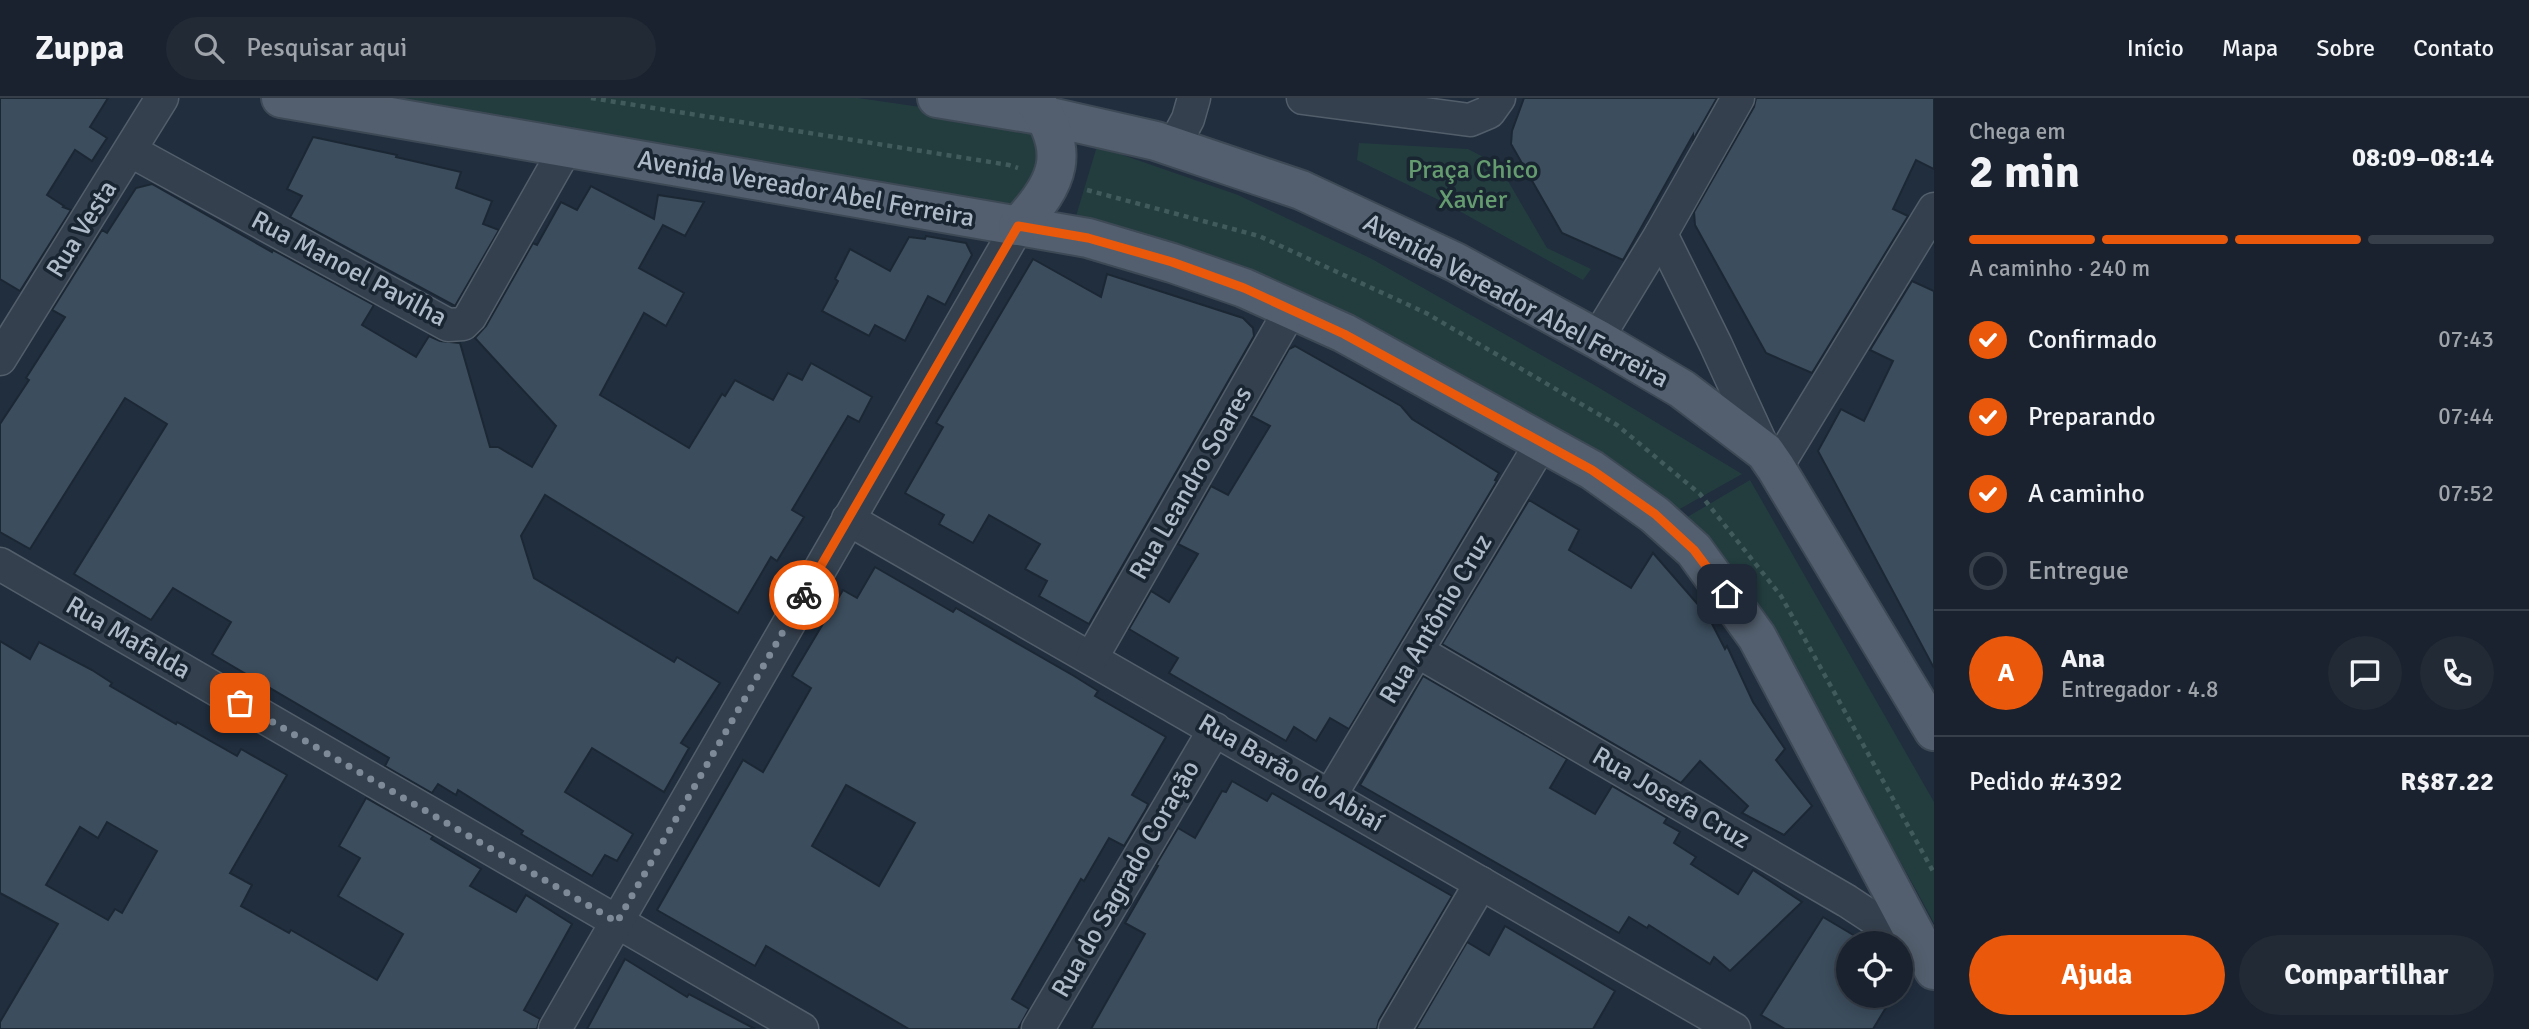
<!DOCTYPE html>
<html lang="pt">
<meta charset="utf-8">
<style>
:root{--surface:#19222e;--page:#222a36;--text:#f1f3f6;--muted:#9fa4aa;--line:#373f4a;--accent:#ea580c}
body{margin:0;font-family:Signika,sans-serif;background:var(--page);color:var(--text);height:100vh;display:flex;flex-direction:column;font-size:26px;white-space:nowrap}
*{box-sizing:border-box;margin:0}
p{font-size:23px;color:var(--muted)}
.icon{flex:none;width:38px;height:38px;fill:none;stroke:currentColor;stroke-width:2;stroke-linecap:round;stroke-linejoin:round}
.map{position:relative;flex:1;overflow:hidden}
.details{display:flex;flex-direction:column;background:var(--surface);width:595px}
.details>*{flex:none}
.tools{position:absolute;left:1836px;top:833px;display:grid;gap:14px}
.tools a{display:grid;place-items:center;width:77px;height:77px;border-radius:50%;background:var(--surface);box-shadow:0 4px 18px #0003,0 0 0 2px var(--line);font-size:35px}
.pin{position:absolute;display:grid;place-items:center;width:60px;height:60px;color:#fff;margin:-30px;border-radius:14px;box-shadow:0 4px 10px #0006}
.courier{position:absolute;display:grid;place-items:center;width:70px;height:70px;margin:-35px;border:5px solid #ea580c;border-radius:50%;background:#fff;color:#222;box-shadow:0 2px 9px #0007}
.overview em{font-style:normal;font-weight:700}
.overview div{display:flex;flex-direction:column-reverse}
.overview{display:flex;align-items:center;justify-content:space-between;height:119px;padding:0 35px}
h1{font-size:46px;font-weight:700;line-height:52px}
.bar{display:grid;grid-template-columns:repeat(4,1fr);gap:10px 7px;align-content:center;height:84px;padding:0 35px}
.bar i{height:9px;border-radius:5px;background:var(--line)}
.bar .on{background:var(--accent)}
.bar p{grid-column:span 4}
.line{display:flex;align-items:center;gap:18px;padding:0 35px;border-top:2px solid var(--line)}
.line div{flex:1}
.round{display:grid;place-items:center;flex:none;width:74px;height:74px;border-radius:37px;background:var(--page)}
ol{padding:0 35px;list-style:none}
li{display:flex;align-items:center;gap:21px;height:77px}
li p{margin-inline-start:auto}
li .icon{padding:7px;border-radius:50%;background:var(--accent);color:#fff;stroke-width:4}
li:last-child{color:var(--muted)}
li i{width:38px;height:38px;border:4px solid var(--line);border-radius:50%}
.action{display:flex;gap:14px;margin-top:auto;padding:14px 35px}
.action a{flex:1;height:80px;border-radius:42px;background:var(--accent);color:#fff;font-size:28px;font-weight:700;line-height:80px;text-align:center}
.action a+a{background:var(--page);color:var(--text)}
header{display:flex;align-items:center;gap:42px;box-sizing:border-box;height:98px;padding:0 35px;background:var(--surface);border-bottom:2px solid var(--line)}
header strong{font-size:33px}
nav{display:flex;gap:38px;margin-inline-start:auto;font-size:24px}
.search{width:490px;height:63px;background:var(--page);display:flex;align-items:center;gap:18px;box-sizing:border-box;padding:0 24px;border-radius:38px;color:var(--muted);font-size:26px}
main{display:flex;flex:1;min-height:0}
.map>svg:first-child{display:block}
</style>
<header>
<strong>Zuppa</strong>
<div class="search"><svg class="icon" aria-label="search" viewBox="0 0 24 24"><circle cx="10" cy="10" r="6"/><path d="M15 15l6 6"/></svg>Pesquisar aqui</div>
<nav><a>Início</a><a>Mapa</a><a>Sobre</a><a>Contato</a></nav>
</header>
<main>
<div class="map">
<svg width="1934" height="931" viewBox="0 0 1934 931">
<rect width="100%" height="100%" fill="#212e3e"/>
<g fill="#233d3f">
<path d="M324 0H858L1039 26 1037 82 1024 116Z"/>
<path d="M1359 45 1468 51 1491 63 1508 83 1547 150 1591 171 1583 182 1445 105 1357 62Z"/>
<path d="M1097 48 1238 97 1372 161 1596 288 1742 376 1669 417 1173 151 1076 118Z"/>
<path d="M1750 382 1934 704V825C1860 685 1771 553 1684 421Z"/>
</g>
<g fill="#3c4d5d" stroke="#1c2734" stroke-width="2" fill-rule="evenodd">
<path d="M0 0H108L90 29 107 40 92 63 75 52 47 97 64 108 63 109 71 112 20 193 0 181Z"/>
<path d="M1524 0H1717L1693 42V37L1623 162 1562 135 1511 46 1512 33Z"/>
<path d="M1756 0H1934V71L1916 62 1893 111 1908 118 1812 275 1766 255 1695 127 1694 114 1754 9Z"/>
<path d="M313 39 397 57 396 59 461 74 456 90 492 103 483 126 499 132 455 208 290 119 302 98 287 91Z"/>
<path d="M152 86 272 154 273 152 374 207 362 227 416 259 429 238 440 243 460 245 490 349H498L532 369 556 328 475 240 486 228 533 145 537 147 561 104 577 112 591 88 654 121 658 97 704 104 685 138 663 127 639 170 684 195 666 228 644 215 600 297 689 350 722 296 725 298 735 282 773 302 788 275 802 282 811 265 872 299 859 324 848 318 792 412 804 419 777 463 771 459 738 515 545 397 521 438 534 480 674 564 677 559 720 585 681 645 689 650 664 694 592 650 565 694 633 736 617 763 605 757 592 778 521 736 523 733 458 692 456 697 438 686 432 695 385 668 389 660 212 556 231 524 173 490 151 522 74 476 167 326 125 300 30 451 0 434V326L29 282 26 280 65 219 52 212 102 132 107 135 136 90Z"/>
<path d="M926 138 966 145 972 157 945 207 928 198 905 243 875 227 869 238 822 213 838 183 835 181 850 151 890 173 909 139 925 141Z"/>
<path d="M1033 161 1101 199 1107 176 1243 220 1253 230 1254 238 1089 526 1039 498 1047 483 1025 471 1040 446 989 417 973 445 939 426 944 417 905 395 943 329 936 325Z"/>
<path d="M1912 183 1934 193V570L1818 353 1841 311 1864 323 1893 263 1870 252Z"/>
<path d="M1295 248 1401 308 1412 321 1499 375 1495 382 1497 383 1349 631 1330 620 1316 643 1294 629 1286 643 1169 575 1178 560 1129 531 1151 493 1169 504 1198 456 1178 446 1211 388 1228 397 1270 328 1251 318 1289 251Z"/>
<path d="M1529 402 1579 432 1569 452 1631 490 1653 455 1708 518 1725 551 1727 548 1753 604 1785 651 1776 662 1812 708 1784 737 1742 715 1748 708 1700 663 1681 685 1442 546Z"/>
<path d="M875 469 953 514 956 510 1074 578 1098 593 1095 598 1166 639 1132 697 1148 706 1146 711 1124 748 1109 740 1084 783 1081 781 1012 901 1029 911 1018 931H909L766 848 755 868 657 812 743 662 763 674 811 590 792 578 843 492 857 500ZM846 687 915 725 879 788 812 748Z"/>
<path d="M0 543 30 561 39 544 92 572 112 585 110 588 176 626 177 624 237 658 241 651 287 677 230 775 252 787 241 808 289 835 291 832 377 882 403 836 338 798 360 760 339 748 366 700 433 738 431 741 481 771 470 788 516 814 526 797 572 826 524 912 540 921 537 931H0V924L58 826 0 795ZM107 724 157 753 122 815 115 811 108 822 46 787 80 729 98 740Z"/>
<path d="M1423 578 1567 661 1550 690 1595 716 1612 688 1667 720 1664 725 1680 734 1674 745 1696 759 1691 766 1738 796 1753 772 1802 804 1730 873 1714 859 1710 866 1649 827 1647 830 1629 819 1619 835 1360 687Z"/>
<path d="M1232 683 1267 703 1272 695 1452 798 1379 922 1377 931H1091L1145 836 1125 825 1158 768 1156 767 1178 730 1195 740 1222 693 1226 694Z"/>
<path d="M1823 819 1855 838 1851 845H1848V898H1893L1873 931H1785L1761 917Z"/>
<path d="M1505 828 1615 893 1593 931H1416L1467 844 1489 857Z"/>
<path d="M625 861 687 899 689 896 755 931H587Z"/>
</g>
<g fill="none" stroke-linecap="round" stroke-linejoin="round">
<g stroke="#535e6b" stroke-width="35">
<g id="minor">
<path d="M1303 0 1470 22 1489 14 1499 0"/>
<path d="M1173 49 1188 21 1194 0"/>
<path d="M131 53 448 227 463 226 470 219 566 50"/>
<path d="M1661 136 1715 245 1765 354"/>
<path d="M1597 241 1661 136 1738 0"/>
<path d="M0 261 162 0"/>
<path d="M1776 370 1934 111"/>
<path d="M848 421 1734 931"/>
<path d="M0 466 802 931"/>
<path d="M1417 553 1847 803 1923 853"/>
<path d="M1092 559 1291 211"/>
<path d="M1330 698 1542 344"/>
<path d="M555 931 1018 128"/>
<path d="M1038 931 1215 631"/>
<path d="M1395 931 1481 785"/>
</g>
</g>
<g stroke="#3e4956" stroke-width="42">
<g id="primary">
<path d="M281 0 1088 140 1172 165 1244 190 1344 235 1592 372 1655 417 1694 452 1757 539 1934 872"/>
<path d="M937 0 1046 18 1156 43 1301 92 1455 164 1597 241 1682 291 1765 354 1776 370 1934 633"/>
<path d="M1018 128C1059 85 1072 53 1034 2"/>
</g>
</g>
<g stroke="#415a5c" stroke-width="4.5" stroke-dasharray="5 5" stroke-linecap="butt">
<path d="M591 0 1009 67 1018 70"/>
<path d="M1087 92 1259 138 1426 215 1617 327 1700 396 1781 498 1934 775"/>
</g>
<use href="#minor" stroke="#35404e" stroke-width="32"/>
<use href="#primary" stroke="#535f6e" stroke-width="38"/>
</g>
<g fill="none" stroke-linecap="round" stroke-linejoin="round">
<path stroke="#7e8a98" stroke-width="7" stroke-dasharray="0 12.6" d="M240 605 617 824 804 497"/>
<path stroke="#ea580c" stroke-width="9" d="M804 497 1018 128 1088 140 1172 164 1244 190 1344 236 1592 372 1655 416 1694 452 1727 496"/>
</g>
<g text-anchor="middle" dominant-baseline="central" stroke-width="7" stroke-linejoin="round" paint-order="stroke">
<g font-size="26" fill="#659c6f" stroke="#1a2532">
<text x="1473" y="72">Praça Chico<tspan x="1473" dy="30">Xavier</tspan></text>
</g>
<g font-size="26" fill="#b0bbc9" stroke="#1a2532">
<text transform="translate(806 91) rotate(10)">Avenida Vereador Abel Ferreira</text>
<text transform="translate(82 131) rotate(-58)">Rua Vesta</text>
<text transform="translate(349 171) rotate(28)">Rua Manoel Pavilha</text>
<text transform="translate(1516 203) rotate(28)">Avenida Vereador Abel Ferreira</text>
<text transform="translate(1191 385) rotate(-60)">Rua Leandro Soares</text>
<text transform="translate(1436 521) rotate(-59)">Rua Antônio Cruz</text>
<text transform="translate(128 540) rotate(30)">Rua Mafalda</text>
<text transform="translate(1291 675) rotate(30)">Rua Barão do Abiaí</text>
<text transform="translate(1671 700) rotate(30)">Rua Josefa Cruz</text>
<text transform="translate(1126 781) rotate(-60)">Rua do Sagrado Coração</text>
</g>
</g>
</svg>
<div class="tools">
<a><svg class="icon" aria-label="locate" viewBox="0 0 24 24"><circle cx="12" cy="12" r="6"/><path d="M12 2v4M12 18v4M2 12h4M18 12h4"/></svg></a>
</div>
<div class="pin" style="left:240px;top:605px;background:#ea580c"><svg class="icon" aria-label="bag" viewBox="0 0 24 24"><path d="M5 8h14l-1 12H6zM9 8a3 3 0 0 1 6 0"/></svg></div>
<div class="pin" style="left:1727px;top:496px;background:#1f2937"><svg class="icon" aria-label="home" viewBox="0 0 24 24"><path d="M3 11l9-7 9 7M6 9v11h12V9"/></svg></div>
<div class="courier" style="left:804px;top:497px"><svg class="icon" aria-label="bike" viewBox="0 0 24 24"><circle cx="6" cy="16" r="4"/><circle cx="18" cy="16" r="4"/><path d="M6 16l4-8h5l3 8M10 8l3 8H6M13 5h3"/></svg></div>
</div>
<section class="details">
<div class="overview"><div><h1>2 min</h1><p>Chega em</p></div><em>08:09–08:14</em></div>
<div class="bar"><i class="on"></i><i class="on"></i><i class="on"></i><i></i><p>A caminho · 240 m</p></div>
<ol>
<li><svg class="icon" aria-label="check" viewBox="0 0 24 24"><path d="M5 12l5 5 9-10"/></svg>Confirmado<p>07:43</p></li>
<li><svg class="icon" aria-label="check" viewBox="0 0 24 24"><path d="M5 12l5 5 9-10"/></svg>Preparando<p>07:44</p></li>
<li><svg class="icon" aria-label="check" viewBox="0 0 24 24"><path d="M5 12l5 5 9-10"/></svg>A caminho<p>07:52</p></li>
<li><i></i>Entregue</li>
</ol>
<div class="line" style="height:126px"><b class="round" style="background:var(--accent);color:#fff">A</b><div><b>Ana</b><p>Entregador · 4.8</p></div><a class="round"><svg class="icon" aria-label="chat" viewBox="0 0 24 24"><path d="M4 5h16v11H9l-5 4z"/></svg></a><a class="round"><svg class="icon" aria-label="phone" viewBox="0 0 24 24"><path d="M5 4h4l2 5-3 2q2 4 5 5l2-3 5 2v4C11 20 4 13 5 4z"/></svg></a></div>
<div class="line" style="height:91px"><div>Pedido #4392</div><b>R$87.22</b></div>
<div class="action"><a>Ajuda</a><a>Compartilhar</a></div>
</section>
</main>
